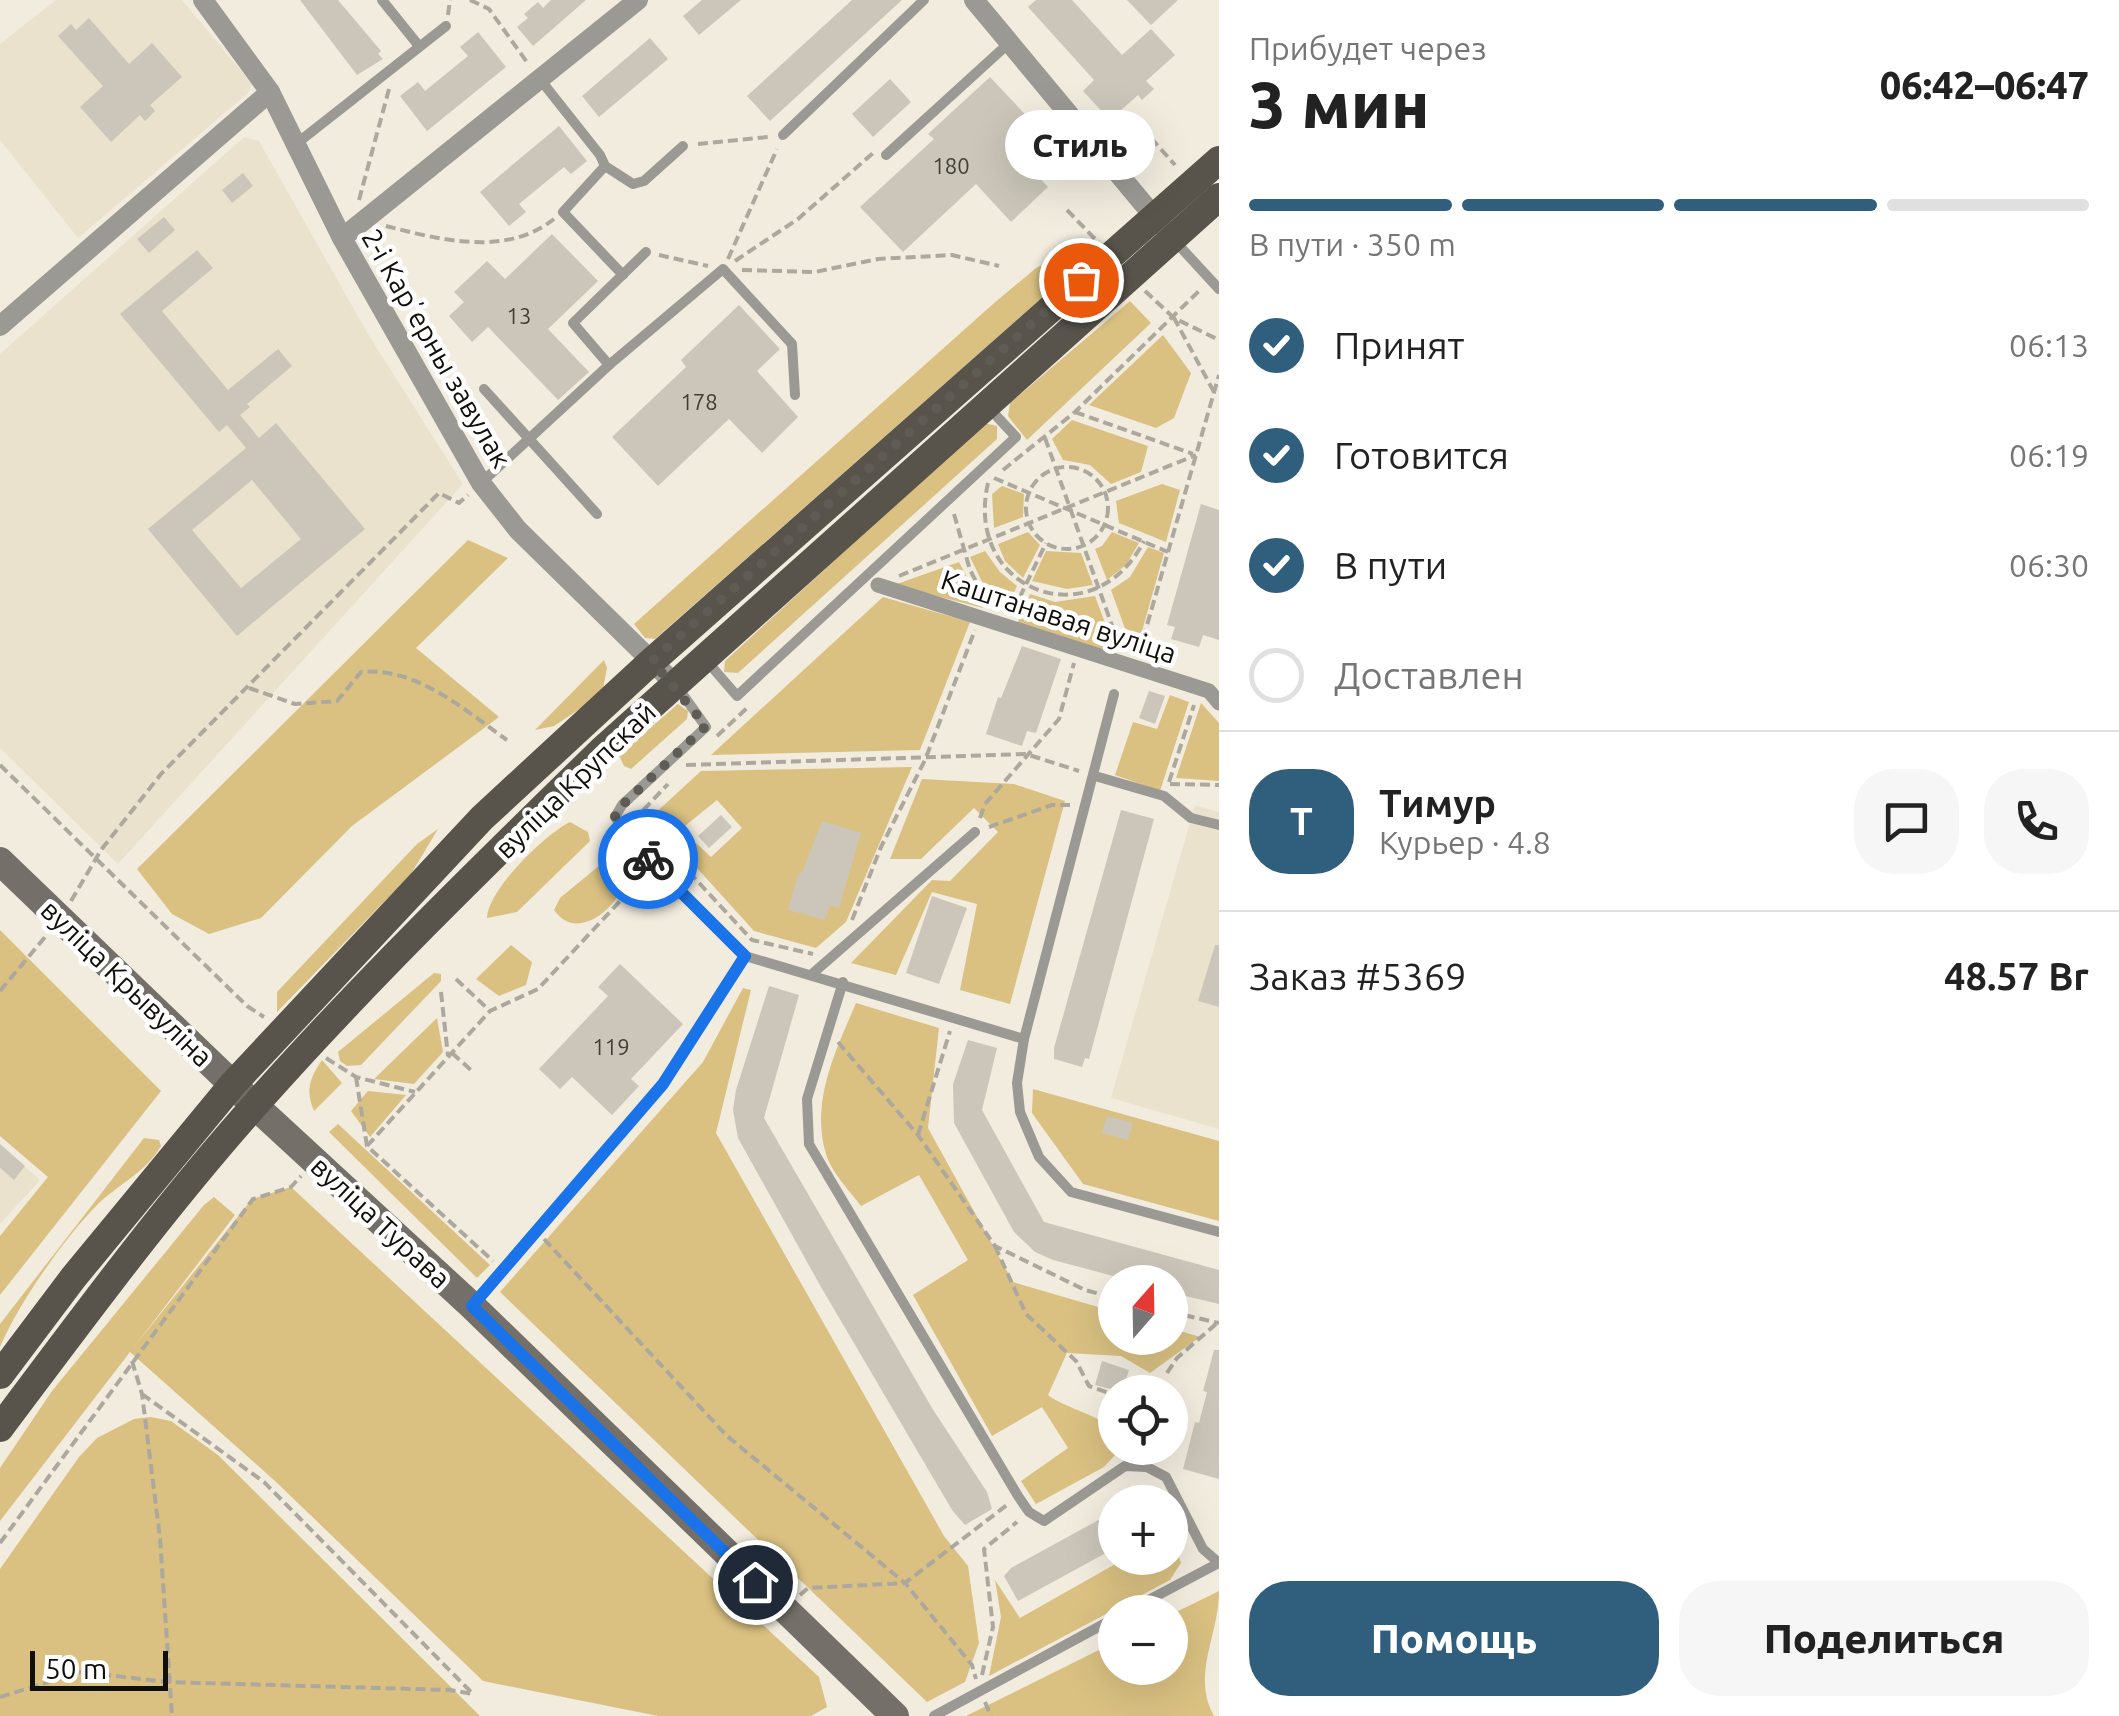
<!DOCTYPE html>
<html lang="ru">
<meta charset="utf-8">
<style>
:root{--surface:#fff;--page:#f6f6f6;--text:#222;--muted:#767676;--line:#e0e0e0;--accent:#2f5f7d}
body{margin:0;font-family:Ubuntu,sans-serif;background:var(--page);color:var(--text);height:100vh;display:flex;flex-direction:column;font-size:38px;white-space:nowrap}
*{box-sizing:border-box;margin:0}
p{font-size:32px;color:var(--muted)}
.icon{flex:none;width:55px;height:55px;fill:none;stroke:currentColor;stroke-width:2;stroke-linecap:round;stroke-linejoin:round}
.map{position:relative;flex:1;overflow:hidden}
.drawer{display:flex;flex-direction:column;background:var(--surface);width:900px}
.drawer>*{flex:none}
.needle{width:65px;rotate:20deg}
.buttons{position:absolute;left:1098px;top:1265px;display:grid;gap:20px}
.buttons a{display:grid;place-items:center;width:90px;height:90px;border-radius:50%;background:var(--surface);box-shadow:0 10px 40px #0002;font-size:50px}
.scale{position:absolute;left:30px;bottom:25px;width:138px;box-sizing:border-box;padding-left:10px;border:5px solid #100f0a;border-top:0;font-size:28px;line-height:35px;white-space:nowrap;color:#100f0a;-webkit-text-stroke:8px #fff;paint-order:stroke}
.pin{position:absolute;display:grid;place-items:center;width:85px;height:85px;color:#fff;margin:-42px;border:5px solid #fff;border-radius:50%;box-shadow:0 2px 10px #0007}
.courier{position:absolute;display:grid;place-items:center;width:100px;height:100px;margin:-50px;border:8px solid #1a73e8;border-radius:50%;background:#fff;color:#222;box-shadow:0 2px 12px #0007}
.bubble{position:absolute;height:70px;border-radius:35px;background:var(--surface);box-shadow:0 10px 40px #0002;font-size:32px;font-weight:800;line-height:70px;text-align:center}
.overview em{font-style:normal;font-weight:800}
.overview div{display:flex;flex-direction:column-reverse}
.overview{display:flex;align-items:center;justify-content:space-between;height:170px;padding:0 30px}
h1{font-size:65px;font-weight:800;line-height:75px}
.bar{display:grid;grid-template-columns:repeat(4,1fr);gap:15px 10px;align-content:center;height:120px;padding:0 30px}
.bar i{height:12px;border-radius:8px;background:var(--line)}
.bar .on{background:var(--accent)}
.bar p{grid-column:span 4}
.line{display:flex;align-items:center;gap:25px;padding:0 30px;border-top:2px solid var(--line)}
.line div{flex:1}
.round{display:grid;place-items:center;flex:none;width:105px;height:105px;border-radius:40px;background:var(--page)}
ol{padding:0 30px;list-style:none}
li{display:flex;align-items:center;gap:30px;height:110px}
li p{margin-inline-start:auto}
li .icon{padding:10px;border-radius:50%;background:var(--accent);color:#fff;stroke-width:4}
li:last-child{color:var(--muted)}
li i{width:55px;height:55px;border:5px solid var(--line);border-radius:50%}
.action{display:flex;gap:20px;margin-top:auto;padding:20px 30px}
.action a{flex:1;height:115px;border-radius:40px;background:var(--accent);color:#fff;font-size:40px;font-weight:800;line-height:115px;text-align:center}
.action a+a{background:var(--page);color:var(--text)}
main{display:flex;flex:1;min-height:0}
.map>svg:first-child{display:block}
</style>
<main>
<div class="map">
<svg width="1219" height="1716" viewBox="0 0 1219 1716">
<rect width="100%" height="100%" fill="#f2ecdf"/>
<g fill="#ebe2ce">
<path d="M56 0H182L252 84 248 93 78 238 0 140V44Z"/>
<path d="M244 137 259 141 368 334 463 484 118 864 0 748V354Z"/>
<path d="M1195 805 1219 812V1129L1111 1098Z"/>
<path d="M0 1145 40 1180 0 1224Z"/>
</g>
<g fill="#dac182">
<path d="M1074 251 1080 258 1076 268 655 639 645 638 634 624 993 304 1036 268Z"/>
<path d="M1130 301 1151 323 1027 440 1008 416 1010 403Z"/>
<path d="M1163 335 1191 373 1174 418 1156 428 1089 405Z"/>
<path d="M1072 420 1148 446 1141 472 1111 484 1090 465 1063 460 1052 439Z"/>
<path d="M984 423 997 426V439L738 673 724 672 725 661Z"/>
<path d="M1162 484 1180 490 1166 542 1119 523 1116 501Z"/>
<path d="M1002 486 1024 494 1023 517 994 528 992 494Z"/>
<path d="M1028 532 1040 545 1023 578 1005 561 998 544Z"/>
<path d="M1112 532 1139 543 1126 565 1107 580 1095 549 1102 546Z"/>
<path d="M468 540 508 558 416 648 499 717 352 826 261 918 209 934 172 914 137 869Z"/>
<path d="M1148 547 1164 553 1135 656 1111 590 1130 577Z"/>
<path d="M985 551 1000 572 1017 586 1004 614 992 602 970 557Z"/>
<path d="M1046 551 1081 553 1093 585 1067 589 1032 581Z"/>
<path d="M959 562 983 608 894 585Z"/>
<path d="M1030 594 1055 602 1095 596 1117 655 1017 624Z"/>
<path d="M883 597 970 622 920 750 711 755Z"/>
<path d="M604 660 607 668 602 694 554 726 535 730Z"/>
<path d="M1170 695 1189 702 1160 791 1115 775 1133 722 1157 729Z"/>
<path d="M1201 703 1219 723V781L1176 778Z"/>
<path d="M678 704 688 711 687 719 631 769 624 766 619 755Z"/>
<path d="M912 767 846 922 816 948 754 931 697 868 696 843 711 857 742 828 717 800 685 826 669 828 651 817 701 771Z"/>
<path d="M922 779 1014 784 1065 801 1010 1004 960 990 977 904 932 892 896 975 851 963 932 880 950 881 998 832 974 808 921 859H890Z"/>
<path d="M570 822 588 832 590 841 517 912 487 918C487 891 545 834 570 822Z"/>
<path d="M438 829 411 874 277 1012V992L417 844Z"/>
<path d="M600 865 621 873 625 880C618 908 577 943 554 910L560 898Z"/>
<path d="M0 930 161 1091 0 1295V1236L48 1177 0 1136Z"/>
<path d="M511 945 532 962 526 985 499 996 476 979Z"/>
<path d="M434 973 441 974V981L361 1065 347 1066 340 1061 338 1052Z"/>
<path d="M743 988 751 990 716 1133 944 1536 968 1566 979 1643 965 1682 927 1702 500 1292 703 1062Z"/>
<path d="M856 1003 939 1028 928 1128 1013 1282 1115 1312V1338H1170V1328L1200 1337 1150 1373 1121 1356 1067 1353 1048 1395C1064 1408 1104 1416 1112 1431 1116 1437 1115 1448 1117 1453L1104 1467 1036 1504 1021 1481 1068 1448 1042 1407 992 1436 913 1295 968 1260 919 1175 861 1206C850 1191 831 1172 826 1154 810 1102 836 1050 856 1003Z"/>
<path d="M437 1018 443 1052 414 1084 374 1079Z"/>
<path d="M322 1060 342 1083 314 1111C305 1089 310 1078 322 1060Z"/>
<path d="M1033 1089 1219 1141V1221L1083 1184 1032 1113Z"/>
<path d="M368 1091 406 1095 370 1137 351 1111Z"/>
<path d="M338 1124 490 1265 477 1278 329 1132Z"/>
<path d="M144 1138 159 1140 161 1146C145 1173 120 1183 98 1204 65 1237 18 1304 0 1347V1324Z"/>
<path d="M291 1187 819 1677 827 1707 811 1716H658L483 1681 275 1481 130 1352 0 1521V1468L52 1391 204 1205 214 1197 235 1215 134 1347 252 1199Z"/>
<path d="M150 1417 171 1421 218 1455 480 1716H0V1569L79 1457 97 1438 134 1419Z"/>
<path d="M1170 1530 1181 1563 1170 1580 989 1676 1001 1617 995 1580 1020 1618 1126 1558H1170Z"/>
<path d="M1219 1591C1219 1636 1191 1675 1214 1716H966L1115 1642V1668H1170V1615Z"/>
</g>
<g fill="#cbc6b9" fill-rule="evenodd">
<path d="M300 0H338L381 51 378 54 383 59 357 75Z"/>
<path d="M551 0H586L533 46 517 27 528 18 524 14 538 2 543 8Z"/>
<path d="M702 0H741L699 35 683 16Z"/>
<path d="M852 0H902L770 121 747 96Z"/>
<path d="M1036 0H1072L1122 55 1151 29 1175 55 1146 81 1154 89 1142 100 1138 95 1110 120 1083 91 1094 80 1028 7Z"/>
<path d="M1127 0H1178L1151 25Z"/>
<path d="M89 18 129 64 152 43 182 77 150 105 155 111 145 121 140 115 111 142 80 107 103 86 58 36 71 24 76 30Z"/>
<path d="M478 32 506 67 427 131 400 96 418 82 425 91 468 56 460 47Z"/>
<path d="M650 38 668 59 599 117 582 96Z"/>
<path d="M990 77 1037 127 1013 149 1048 187 1011 222 976 184 903 252 860 207 934 139 928 134Z"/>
<path d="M890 79 911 102 873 137 852 114Z"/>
<path d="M559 126 587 161 571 174 564 167 519 204 526 212 509 226 480 192Z"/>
<path d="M243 173 253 186 232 203 222 190Z"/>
<path d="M164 217 175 230 149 253 137 239Z"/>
<path d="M552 234 598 281 548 329 589 372 558 400 488 327 472 342 449 316 464 302 454 292 487 261 505 279Z"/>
<path d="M197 250 213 268 162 311 228 390 278 349 292 366 247 404 250 407 240 415 259 438 276 423 365 529 237 636 148 529 246 448 227 425 219 432 120 314ZM252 480 301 539 241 588 192 530Z"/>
<path d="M739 305 780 349 757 371 798 417 762 453 729 419 658 486 612 437 686 367 681 360Z"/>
<path d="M1201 504 1219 510V640L1203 635 1199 647 1171 639 1175 627 1167 625Z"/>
<path d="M1022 646 1061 659 1036 733 1027 731 1022 746 986 734 998 697 1001 698Z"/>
<path d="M1149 691 1165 696 1155 724 1139 718Z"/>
<path d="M1121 810 1154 819 1089 1059 1085 1058 1082 1067 1054 1059V1048Z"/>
<path d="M721 815 732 827 709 848 698 836Z"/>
<path d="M822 821 861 833 839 908 830 905 825 920 788 910 799 872 802 873Z"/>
<path d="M932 896 967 908 939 984 906 973Z"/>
<path d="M1215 945H1219V1007L1198 1001Z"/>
<path d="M620 964 683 1024 631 1079 639 1086 612 1115 572 1077 560 1089 539 1069 608 996 598 987Z"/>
<path d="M769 986 799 995 764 1118 932 1408 987 1492 992 1509 965 1525 952 1510 821 1287 738 1138 733 1110 736 1090Z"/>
<path d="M968 1040 997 1048 982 1110 1044 1222 1219 1270V1304L1177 1294 1170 1290V1282H1136L1053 1260 1035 1252 1014 1232 954 1123 953 1084Z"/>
<path d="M1107 1116 1133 1123 1128 1140 1102 1133Z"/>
<path d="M0 1144 25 1166 14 1180 0 1168Z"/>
<path d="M1214 1350H1219V1479L1183 1469 1195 1422 1199 1423 1207 1392 1203 1391Z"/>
<path d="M1102 1361 1129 1370 1122 1392 1095 1385Z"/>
<path d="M1115 1511V1548L1018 1601 1004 1576 1011 1568Z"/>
</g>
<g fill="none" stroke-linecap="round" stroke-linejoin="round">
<g stroke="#ada89e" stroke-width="4" stroke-dasharray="10 5" stroke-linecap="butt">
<path d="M470 0 489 9 529 65"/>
<path d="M448 15 450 0"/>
<path d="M1151 138 1175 165"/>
<path d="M698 144 768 137"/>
<path d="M359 200 389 89"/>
<path d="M1067 210 1097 241"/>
<path d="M386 226C441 240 506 257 554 219"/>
<path d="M659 255 708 266"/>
<path d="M728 259 777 149"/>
<path d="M735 261 798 219 873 153"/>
<path d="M742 270 815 272 878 259 952 255 999 266"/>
<path d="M1145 291 1174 318"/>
<path d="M1214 392 1174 318 1219 340"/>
<path d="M1075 412 1193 454"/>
<path d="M1045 438 1119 645"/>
<circle cx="1067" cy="508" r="41"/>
<path d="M1003 470 1075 412 1202 288"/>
<path d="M994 478 1168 552"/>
<path d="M988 483C963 591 1093 640 1144 541"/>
<path d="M954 514 970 570 987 602"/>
<path d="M899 576 1196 455"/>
<path d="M1013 611 1046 543"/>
<path d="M1139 653 1219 375"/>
<path d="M249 688 295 704 337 701 361 672C417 667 463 709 507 740"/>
<path d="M717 736 747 708"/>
<path d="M0 765 247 1006 264 1017"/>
<path d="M686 765 1026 754 1079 771"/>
<path d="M1169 782 1194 705"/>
<path d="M1170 784 1219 785"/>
<path d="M638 817 752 940 813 954"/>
<path d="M980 818 985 804 1059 719 1074 663"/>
<path d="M633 821 668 784"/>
<path d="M989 827 1052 805H1070"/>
<path d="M71 901 101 850 161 774 439 493 459 503 468 495"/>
<path d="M852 920 881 847 925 760 975 630"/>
<path d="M456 979 490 1011"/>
<path d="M0 991 45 937"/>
<path d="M441 992 448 1056"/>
<path d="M838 1042 918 1135 995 1246 1085 1290 1115 1298"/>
<path d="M452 1053 471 1070"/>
<path d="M326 1058 356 1077 415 1092"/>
<path d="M356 1077 367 1146 493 1261"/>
<path d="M918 1135 950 1031"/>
<path d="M367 1146 490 1011 538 989 635 885 604 849"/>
<path d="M544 1239 726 1435 905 1583 972 1665 976 1679"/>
<path d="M995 1246 1026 1314 1076 1361 1089 1386 1115 1395"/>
<path d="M1170 1312 1219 1323"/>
<path d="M132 1361 142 1394 160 1538 172 1716"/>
<path d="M1167 1373 1177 1358 1216 1324"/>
<path d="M142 1394 264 1482 473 1694"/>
<path d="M0 1543 253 1199 291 1187 301 1176"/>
<path d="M800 1595 808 1588 905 1583 1007 1505"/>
<path d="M982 1675 993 1627 984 1549 1017 1522"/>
<path d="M0 1697 81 1672 167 1682 450 1690 473 1694"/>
<path d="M985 1702 991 1716"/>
</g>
<g stroke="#9b9993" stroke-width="10">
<path d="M382 0 419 46"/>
<path d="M539 78 600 155 605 166 563 212 623 275"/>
<path d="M783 135 924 0"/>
<path d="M296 144 446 26"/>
<path d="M886 155 1009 43"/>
<path d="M605 166 633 184 644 181 683 146"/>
<path d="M1173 239 1219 289"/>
<path d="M609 365 573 323 646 252"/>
<path d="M484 389 597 514"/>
<path d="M481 483 609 365 723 269 792 344 795 395"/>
<path d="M705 659 737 696 1016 437 989 408"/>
<path d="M676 685 706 727 622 805 615 817 660 873 745 956 1024 1039"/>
<path d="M1114 694 1024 1039 1017 1083 1020 1112 1039 1157 1071 1192 1219 1232"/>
<path d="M1095 776 1164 796 1191 818 1219 825"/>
<path d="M812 974 975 832"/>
<path d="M843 982 807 1099 809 1144 1018 1496 1029 1512 1044 1521 1125 1466 1147 1467 1166 1477 1203 1549 1219 1563"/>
<path d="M472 1305 663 1084 745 956"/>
<path d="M1156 1392 1158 1386"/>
<path d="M1137 1448 1147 1467"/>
<path d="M1126 1612 1217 1564"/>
<path d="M934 1716 1115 1618"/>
</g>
<path stroke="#9b9993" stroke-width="15" d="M878 585 1209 691 1219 703"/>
<g stroke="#9b9993" stroke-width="20">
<path d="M203 0 270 92 342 238 481 483 518 530 676 685"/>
<path d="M974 0 1161 225"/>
<path d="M342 238 638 0"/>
<path d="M0 326 270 92"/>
</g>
<path stroke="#747069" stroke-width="28" d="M0 861 254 1105 471 1305 895 1716"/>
<g stroke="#58544b" stroke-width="28">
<path d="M0 1375 73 1278 233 1084 482 818 652 661 1219 160"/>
<path d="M0 1428C82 1319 164 1207 255 1105 364 982 483 866 601 751L1219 197"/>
</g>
</g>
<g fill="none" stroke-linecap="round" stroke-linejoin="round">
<path stroke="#5f5c55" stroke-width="10" stroke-dasharray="0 18" d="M648 859 615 816 616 811 706 726 652 661 1081 280"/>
<path stroke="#1a73e8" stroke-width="12" d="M648 859 745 956 663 1084 472 1306 755 1582"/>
</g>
<g text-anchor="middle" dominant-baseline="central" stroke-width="9" stroke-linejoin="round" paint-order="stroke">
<g font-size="22" fill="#3f3d36">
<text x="951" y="165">180</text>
<text x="519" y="315">13</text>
<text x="699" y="401">178</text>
<text x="611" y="1046">119</text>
</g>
<g font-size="28" fill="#100f0a" stroke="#fff">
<text transform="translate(437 348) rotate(60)">2-і Карʼерны завулак</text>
<text transform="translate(1059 616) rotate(18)">Каштанавая вуліца</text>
<text transform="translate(575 780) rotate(-44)">вуліца Крупскай</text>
<text transform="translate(127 983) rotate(44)">вуліца Крывуліна</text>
<text transform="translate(381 1222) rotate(43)">вуліца Турава</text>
</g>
</g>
</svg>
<div class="buttons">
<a><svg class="needle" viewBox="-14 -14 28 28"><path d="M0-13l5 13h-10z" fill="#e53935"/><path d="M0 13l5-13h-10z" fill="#767676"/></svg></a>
<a><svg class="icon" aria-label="locate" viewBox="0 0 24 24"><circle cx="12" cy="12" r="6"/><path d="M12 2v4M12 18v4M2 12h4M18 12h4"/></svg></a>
<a>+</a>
<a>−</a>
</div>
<div class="scale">50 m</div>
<div class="pin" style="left:1081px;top:280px;background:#ea580c"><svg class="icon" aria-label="bag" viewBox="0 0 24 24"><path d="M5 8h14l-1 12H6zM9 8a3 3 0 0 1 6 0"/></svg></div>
<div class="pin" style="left:755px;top:1582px;background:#1f2937"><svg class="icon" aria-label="home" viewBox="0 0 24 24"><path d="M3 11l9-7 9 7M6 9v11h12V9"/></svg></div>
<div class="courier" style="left:648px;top:859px"><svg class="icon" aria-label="bike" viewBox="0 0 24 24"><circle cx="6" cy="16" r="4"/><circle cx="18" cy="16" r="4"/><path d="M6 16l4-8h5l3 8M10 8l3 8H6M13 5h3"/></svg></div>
<div class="bubble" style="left:1005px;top:110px;width:150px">Стиль</div>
</div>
<section class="drawer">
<div class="overview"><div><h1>3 мин</h1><p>Прибудет через</p></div><em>06:42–06:47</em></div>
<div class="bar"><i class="on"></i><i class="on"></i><i class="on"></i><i></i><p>В пути · 350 m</p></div>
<ol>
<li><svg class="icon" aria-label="check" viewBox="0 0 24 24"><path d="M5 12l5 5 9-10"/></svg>Принят<p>06:13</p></li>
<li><svg class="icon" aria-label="check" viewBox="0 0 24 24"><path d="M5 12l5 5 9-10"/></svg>Готовится<p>06:19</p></li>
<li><svg class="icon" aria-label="check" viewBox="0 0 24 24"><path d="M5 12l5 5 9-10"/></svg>В пути<p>06:30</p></li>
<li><i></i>Доставлен</li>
</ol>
<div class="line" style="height:180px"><b class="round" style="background:var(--accent);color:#fff">Т</b><div><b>Тимур</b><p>Курьер · 4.8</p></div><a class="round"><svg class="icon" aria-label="chat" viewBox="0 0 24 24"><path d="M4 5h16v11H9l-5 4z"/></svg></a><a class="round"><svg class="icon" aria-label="phone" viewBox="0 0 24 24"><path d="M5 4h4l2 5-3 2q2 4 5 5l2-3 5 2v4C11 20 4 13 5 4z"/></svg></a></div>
<div class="line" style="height:130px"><div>Заказ #5369</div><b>48.57 Br</b></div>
<div class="action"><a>Помощь</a><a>Поделиться</a></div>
</section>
</main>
